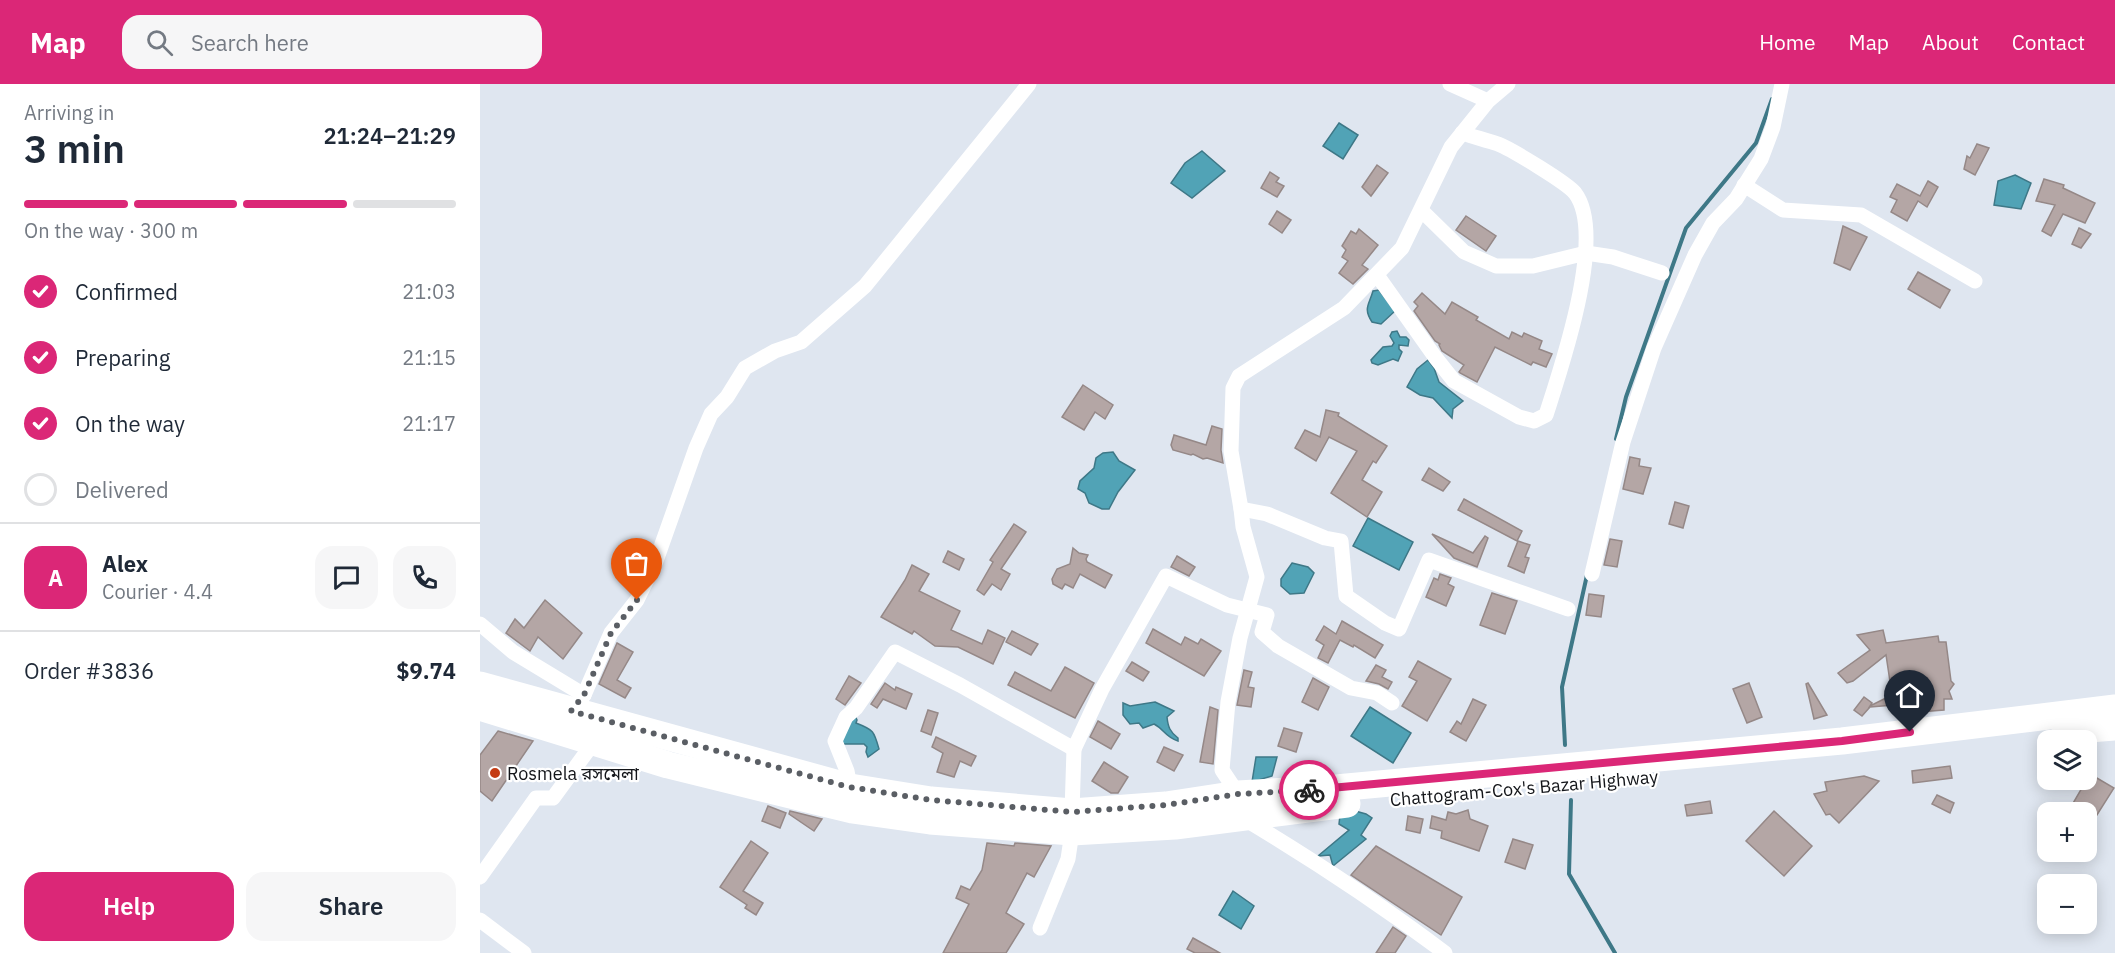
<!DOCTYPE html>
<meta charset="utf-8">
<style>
:root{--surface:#fff;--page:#f6f6f7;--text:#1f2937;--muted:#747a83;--line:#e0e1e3;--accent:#db2777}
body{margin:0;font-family:"IBM Plex Sans","Noto Sans Bengali",sans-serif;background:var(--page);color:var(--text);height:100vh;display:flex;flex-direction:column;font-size:22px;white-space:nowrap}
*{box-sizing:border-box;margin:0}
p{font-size:20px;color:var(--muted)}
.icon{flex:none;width:33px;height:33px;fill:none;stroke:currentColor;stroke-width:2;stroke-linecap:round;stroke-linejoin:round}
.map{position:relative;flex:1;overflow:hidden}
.sheet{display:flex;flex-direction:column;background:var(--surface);width:480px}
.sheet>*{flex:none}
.tools{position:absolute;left:1557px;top:646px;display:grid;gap:12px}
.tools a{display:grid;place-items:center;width:60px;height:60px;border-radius:12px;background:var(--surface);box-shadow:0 3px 15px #0003;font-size:30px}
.pin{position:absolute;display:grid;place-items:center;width:51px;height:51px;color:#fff;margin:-62px -26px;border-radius:50% 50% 50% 0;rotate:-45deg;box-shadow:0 0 6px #0007}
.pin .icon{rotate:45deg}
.courier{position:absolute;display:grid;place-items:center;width:60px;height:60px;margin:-30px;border:4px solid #db2777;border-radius:50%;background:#fff;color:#222;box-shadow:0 2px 8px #0007}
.headline em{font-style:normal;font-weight:600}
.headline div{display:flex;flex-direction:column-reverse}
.headline{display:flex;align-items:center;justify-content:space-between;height:102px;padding:0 24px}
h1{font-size:39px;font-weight:600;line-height:45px}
.bar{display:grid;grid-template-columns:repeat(4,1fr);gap:9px 6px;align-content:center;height:72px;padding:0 24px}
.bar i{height:8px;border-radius:4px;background:var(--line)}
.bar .selected{background:var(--accent)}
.bar p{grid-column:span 4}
.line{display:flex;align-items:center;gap:15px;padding:0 24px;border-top:2px solid var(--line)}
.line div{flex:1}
.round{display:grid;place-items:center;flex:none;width:63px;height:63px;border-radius:18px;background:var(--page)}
ol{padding:0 24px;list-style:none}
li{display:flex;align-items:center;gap:18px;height:66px}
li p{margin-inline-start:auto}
li .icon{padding:6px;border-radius:50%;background:var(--accent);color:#fff;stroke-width:4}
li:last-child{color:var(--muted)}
li i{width:33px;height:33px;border:3px solid var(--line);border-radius:50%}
.button{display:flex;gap:12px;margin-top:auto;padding:12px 24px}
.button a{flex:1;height:69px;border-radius:18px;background:var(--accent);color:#fff;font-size:24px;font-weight:600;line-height:69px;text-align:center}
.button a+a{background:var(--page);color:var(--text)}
header{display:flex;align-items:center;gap:36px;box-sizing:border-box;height:84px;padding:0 30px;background:var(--accent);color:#fff}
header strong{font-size:28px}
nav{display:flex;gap:33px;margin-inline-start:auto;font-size:21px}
.search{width:420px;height:54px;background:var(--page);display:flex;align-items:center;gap:15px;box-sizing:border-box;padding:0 21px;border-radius:18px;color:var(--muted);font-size:22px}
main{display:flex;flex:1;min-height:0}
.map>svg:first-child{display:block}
</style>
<header>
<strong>Map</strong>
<div class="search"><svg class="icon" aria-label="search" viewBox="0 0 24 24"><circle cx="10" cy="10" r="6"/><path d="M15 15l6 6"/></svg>Search here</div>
<nav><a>Home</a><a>Map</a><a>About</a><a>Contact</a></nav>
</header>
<main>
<section class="sheet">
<div class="headline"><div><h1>3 min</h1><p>Arriving in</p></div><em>21:24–21:29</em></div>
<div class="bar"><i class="selected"></i><i class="selected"></i><i class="selected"></i><i></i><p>On the way · 300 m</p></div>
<ol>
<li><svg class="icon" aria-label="check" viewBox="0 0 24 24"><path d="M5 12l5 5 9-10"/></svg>Confirmed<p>21:03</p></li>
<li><svg class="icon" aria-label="check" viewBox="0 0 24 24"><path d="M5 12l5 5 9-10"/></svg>Preparing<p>21:15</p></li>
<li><svg class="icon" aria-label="check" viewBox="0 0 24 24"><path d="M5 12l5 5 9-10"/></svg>On the way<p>21:17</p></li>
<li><i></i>Delivered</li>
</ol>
<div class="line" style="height:108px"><b class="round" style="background:var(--accent);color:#fff">A</b><div><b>Alex</b><p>Courier · 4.4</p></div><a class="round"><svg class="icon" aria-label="chat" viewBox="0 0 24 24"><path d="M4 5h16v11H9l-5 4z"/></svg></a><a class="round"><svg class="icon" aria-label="phone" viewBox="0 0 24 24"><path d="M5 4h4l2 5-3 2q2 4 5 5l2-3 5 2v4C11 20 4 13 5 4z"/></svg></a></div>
<div class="line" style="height:78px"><div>Order #3836</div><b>$9.74</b></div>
<div class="button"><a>Help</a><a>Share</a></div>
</section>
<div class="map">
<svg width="1635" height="869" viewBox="0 0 1635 869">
<rect width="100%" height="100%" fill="#dfe6f0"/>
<g fill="#51a3b6" stroke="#3e7887" stroke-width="1.5">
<path d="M859 39 878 51 863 75 843 62Z"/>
<path d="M722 67 745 87 712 114 691 99 705 79Z"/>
<path d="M1535 91 1551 99 1541 125 1514 121 1518 97Z"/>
<path d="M899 206 915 227 901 240 892 238C883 224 889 221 893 207Z"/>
<path d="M917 247 920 253H926L929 256 928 262 919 261V265L922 268 918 277 913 275 898 281 892 279 891 276 903 263 912 262 914 259 910 252 912 248Z"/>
<path d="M948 276 954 284 959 298 983 317 973 325 972 334 953 314 940 311 927 303 937 285Z"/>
<path d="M633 368 639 377 655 386 638 408 629 425H622L609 419 605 409 598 405 600 397 614 384 616 374 623 369Z"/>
<path d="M888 434 933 458 919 486 873 462Z"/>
<path d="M812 479 828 483 834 489 824 509 810 510 801 502V495Z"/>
<path d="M675 618 694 627 687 633C688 643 690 648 698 654V657C685 653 684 645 674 640L663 644 659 639 650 640 643 631V619L650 622Z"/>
<path d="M890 623 931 649 913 679 871 652Z"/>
<path d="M374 629 377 636 376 639C394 646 394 647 399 665L388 673 386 668 387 663 384 660H363L358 653Z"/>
<path d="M776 673H797L792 692 772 698Z"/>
<path d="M861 723 886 730 892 734 881 751 886 755 853 782 850 771 838 772 869 746 859 740Z"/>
<path d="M753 807 774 822 761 845 739 831Z"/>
</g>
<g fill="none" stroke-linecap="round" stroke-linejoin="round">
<g stroke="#3e7887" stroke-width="4">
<path d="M1136 355 1146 313 1206 144 1276 59 1292 15"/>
<path d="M1085 661 1082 603 1107 491"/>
<path d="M1091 716 1089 790 1135 869"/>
</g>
</g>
<g fill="#b4a6a5" stroke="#958887" stroke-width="1.5">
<path d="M1497 60 1509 64 1495 91 1484 85 1487 72 1490 74Z"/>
<path d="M897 81 908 89 891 112 882 103Z"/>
<path d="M790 88 799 94 796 98 804 102 797 113 781 104Z"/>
<path d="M1564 95 1584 101 1583 104 1615 119 1605 139 1583 130 1571 152 1562 147 1575 121 1556 117Z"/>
<path d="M1448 97 1458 103 1447 123 1438 117 1427 137 1411 128 1417 116 1410 113 1417 100 1440 112Z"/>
<path d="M797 127 811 136 802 149 789 140Z"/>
<path d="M986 132 1016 152 1006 167 976 146Z"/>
<path d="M1363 142 1387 153 1370 186 1354 179Z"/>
<path d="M1599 144 1611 150 1601 164 1592 160Z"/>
<path d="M879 145 898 161 882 181 888 185 873 200 859 189 868 177 862 173 866 166 862 162 871 147 876 150Z"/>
<path d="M1438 188 1470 206 1460 224 1428 205Z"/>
<path d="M942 209 965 230 972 218 998 233 996 236 1029 255 1032 248 1042 253 1044 249 1062 257 1059 265 1072 270 1066 283 1053 278 1051 281 1015 263 997 298 980 289 979 288 984 281 962 267 959 261 960 260 955 257 934 227 938 222 934 218Z"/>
<path d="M603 301 633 321 625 335 615 328 604 346 582 333Z"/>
<path d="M846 326 859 329 858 332 907 362 896 379 893 377 882 396 902 408 887 433 851 409 877 367 849 353 836 377 815 364 825 346 840 353Z"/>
<path d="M732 342 742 345 741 366 743 379 727 374 723 375 713 370 711 371 693 366 691 361 694 351 726 361Z"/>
<path d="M1150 373 1160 375 1159 382 1171 384 1163 410 1143 405Z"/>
<path d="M949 384 970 398 963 407 942 396Z"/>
<path d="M984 415 1042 447 1037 457 978 426Z"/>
<path d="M1195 418 1209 422 1203 444 1189 440Z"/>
<path d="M534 440 546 448 521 485 530 490 521 506 512 500 504 511 497 506 513 478 510 476Z"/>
<path d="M952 450 993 469 1005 452 1008 454 997 483 974 474Z"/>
<path d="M1130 455 1142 457 1137 483 1124 481Z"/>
<path d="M1038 457 1050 461 1045 473 1049 474 1044 489 1028 482Z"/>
<path d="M593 464 599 469 608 471 606 475 607 478 632 491 625 504 600 490 593 504 585 500 582 505 573 500 572 495 577 485 590 480Z"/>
<path d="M468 467 484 475 479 486 463 478Z"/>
<path d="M697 472 715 483 709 492 691 483Z"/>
<path d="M432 481 449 490 439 507 480 527 471 546 502 560 508 546 525 554 513 580 478 563 455 562 434 547 432 550 401 533 425 496Z"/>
<path d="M960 490 971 494 968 500 974 503 966 522 946 513 954 494 958 496Z"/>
<path d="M1012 509 1037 517 1025 550 1000 541Z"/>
<path d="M1109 510 1124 512 1121 533 1106 531Z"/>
<path d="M65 516 102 549 83 575 58 553 50 567 26 549 35 535 44 544Z"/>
<path d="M862 537 903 561 895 574 874 561 873 563 860 556 848 579 838 574 844 561 836 556 844 542 856 550Z"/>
<path d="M673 545 701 561 705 553 718 560 721 555 741 567 724 592 666 559Z"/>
<path d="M1403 546 1406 559 1458 552 1459 558H1466L1471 597 1474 600 1469 607 1472 615H1464V626L1439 628 1438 619 1390 623 1382 632 1374 626 1384 613 1392 619 1390 622 1412 611 1406 571 1373 597 1367 599 1358 589 1390 566 1377 551Z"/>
<path d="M532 547 558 560 551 571 526 558Z"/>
<path d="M137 559 153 568 137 596 151 604 145 614 119 600Z"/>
<path d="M938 577 971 595 947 637 922 622 937 597 929 593Z"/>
<path d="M652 578 669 588 663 597 646 587Z"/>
<path d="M896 581 906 586 902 593 912 598 908 605 899 600 886 597Z"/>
<path d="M585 583 614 599 595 634 528 601 535 588 571 607Z"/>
<path d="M764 586 772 588 768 603 774 604 771 623 757 621Z"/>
<path d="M369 592 381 599 365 621 356 615Z"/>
<path d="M833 594 849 603 838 626 822 618Z"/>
<path d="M405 599 415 606 416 603 432 610 426 625 403 615 397 624 391 620Z"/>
<path d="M1269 599 1282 633 1267 639 1253 605Z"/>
<path d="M1328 599 1347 631 1334 635 1326 600Z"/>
<path d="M993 615 1006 621 986 657 970 648 977 637 981 640Z"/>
<path d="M730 623 738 626 733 680 720 678Z"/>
<path d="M448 626 458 629 451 651 441 647Z"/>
<path d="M618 637 640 650 631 665 610 653Z"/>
<path d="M804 644 822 649 816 668 798 662Z"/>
<path d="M18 647 53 657 12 717 0 707V671Z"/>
<path d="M456 653 496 672 491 682 480 677 474 693 457 688 463 669 452 663Z"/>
<path d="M684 663 703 671 694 687 677 678Z"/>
<path d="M624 678 648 693 638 709H631L612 697Z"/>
<path d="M1470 682 1472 694 1433 699 1432 687Z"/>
<path d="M1610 690 1634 704 1615 734 1592 721Z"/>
<path d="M1384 692 1399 697 1359 739 1350 730 1346 731 1334 710 1347 707 1345 698Z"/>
<path d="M1457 711 1474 719 1470 729 1452 720Z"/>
<path d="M1230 717 1232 729 1207 732 1205 721Z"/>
<path d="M288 722 306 729 300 744 282 737Z"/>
<path d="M988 726 990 735 1008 742 999 767 961 754 962 747 950 744 952 732 966 736 968 728 976 730Z"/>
<path d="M310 727 342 735 334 747 309 730Z"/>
<path d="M1294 727 1332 762 1304 792 1266 757Z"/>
<path d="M928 732 943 735 940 749 926 746Z"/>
<path d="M1033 755 1053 761 1045 785 1025 778Z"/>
<path d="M271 757 288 769 263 807 283 819 276 831 265 824 267 821 240 803Z"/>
<path d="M507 759 534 762 535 759 571 762 554 793 547 789 526 829 544 840 526 869H463L489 820 476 814 481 802 490 806 502 786Z"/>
<path d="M896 762 982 813 961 851 871 791Z"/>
<path d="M913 843 926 852 915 869H896Z"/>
<path d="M713 854 740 869H715L707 865Z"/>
</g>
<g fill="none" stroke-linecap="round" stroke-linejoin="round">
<g stroke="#fff" stroke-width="15">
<path d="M970 0 1008 17"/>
<path d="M1264 101 1303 126 1381 131 1495 197"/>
<path d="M941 126 984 168 1016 182H1053L1106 169 1133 173 1182 189"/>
<path d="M897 191 955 273 974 297 1039 333 1054 337 1066 331C1081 284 1127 151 1095 109 1087 99 1031 65 1018 60 1006 56 994 53 982 49"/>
<path d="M761 425 787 430 845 454 861 457 866 512 905 539 919 545 949 476 1088 525"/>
<path d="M1112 490 1143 358 1174 264 1215 171 1233 139 1256 115 1281 75 1293 43 1302 0"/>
<path d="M0 540 33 568 104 611"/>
<path d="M91 627 104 611 131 549 157 516 176 477 216 364 231 330 247 313 265 284 295 267 321 258 385 202 549 0"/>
<path d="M370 703 367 687 355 657 366 633 376 624 415 568 480 601 594 665 622 605 686 492 747 521 787 531 782 548 798 562 871 604 897 609 912 619"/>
<path d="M758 710 742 686 748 618 760 554 777 493 763 443 761 425 751 367 753 304 759 292 864 224 922 164 971 63 1008 17 1028 0"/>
<path d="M592 728 594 665"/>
<path d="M763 734C833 776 900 820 965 869"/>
<path d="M0 793 56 714H73L114 658"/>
<path d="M0 836 44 869"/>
<path d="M560 844 588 775 592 748"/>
</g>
<g stroke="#fff" stroke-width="27">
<path d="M0 601 370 703 451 716 592 728 686 721 758 710 856 704 1362 657 1635 624"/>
<path d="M0 623 188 681 372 726 450 737 592 748 695 742 867 720"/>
<path d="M1585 647 1635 643"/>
</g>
</g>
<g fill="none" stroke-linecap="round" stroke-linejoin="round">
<path stroke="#5a5e64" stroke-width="6" stroke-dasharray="0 10.8" d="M157 516 131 549 104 611 91 627 369 703 451 716 592 728 686 721 758 710 829 706"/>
<path stroke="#db2777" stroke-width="8" d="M829 706 1362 657 1430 648"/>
</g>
<circle fill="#c43b13" stroke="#fff" stroke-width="2" cx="15" cy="689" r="6"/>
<g text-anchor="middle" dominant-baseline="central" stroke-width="4.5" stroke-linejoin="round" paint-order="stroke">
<g font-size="18" fill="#131519" stroke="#fff" text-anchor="start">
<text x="27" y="689">Rosmela রসমেলা</text>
</g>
<g font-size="18" fill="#131519" stroke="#fff">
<text transform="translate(1044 704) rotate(-5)">Chattogram-Cox's Bazar Highway</text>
</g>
</g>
</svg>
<div class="tools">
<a><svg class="icon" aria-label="layers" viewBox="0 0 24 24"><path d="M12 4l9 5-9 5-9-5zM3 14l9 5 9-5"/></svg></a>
<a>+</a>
<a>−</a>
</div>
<div class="pin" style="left:157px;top:516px;background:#ea580c"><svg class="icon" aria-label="bag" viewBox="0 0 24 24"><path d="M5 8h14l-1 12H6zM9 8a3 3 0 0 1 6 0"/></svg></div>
<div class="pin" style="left:1430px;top:648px;background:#1f2937"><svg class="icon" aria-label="home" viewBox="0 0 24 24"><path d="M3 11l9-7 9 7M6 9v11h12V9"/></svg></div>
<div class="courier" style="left:829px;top:706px"><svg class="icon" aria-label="bike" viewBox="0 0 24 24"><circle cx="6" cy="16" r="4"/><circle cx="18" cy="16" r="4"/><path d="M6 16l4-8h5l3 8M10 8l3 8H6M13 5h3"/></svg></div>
</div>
</main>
